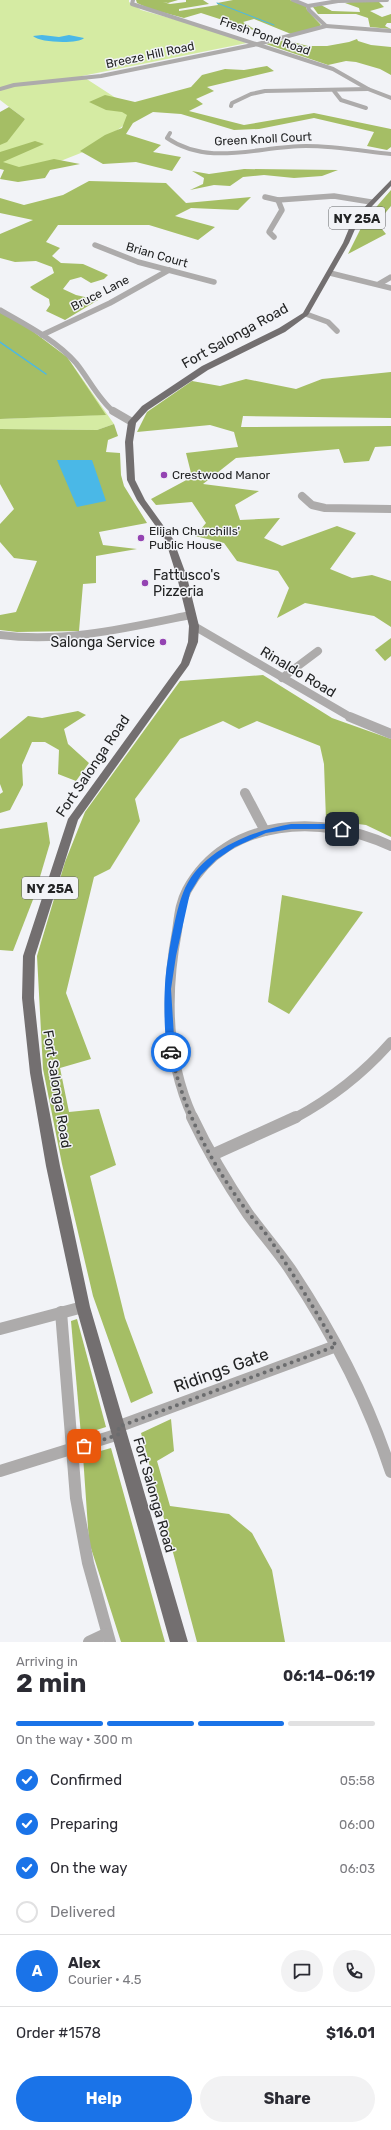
<!DOCTYPE html>
<meta charset="utf-8">
<style>
:root{--surface:#fff;--page:#f2f2f3;--text:#2b2b33;--muted:#7c7c81;--line:#e1e1e2;--accent:#1a73e8}
body{margin:0;font-family:Rubik,sans-serif;background:var(--page);color:var(--text);height:100vh;display:flex;flex-direction:column;font-size:15px;white-space:nowrap}
*{box-sizing:border-box;margin:0}
p{font-size:13px;color:var(--muted)}
.icon{flex:none;width:22px;height:22px;fill:none;stroke:currentColor;stroke-width:2;stroke-linecap:round;stroke-linejoin:round}
.map{position:relative;height:1642px;overflow:hidden}
.sheet{display:flex;flex-direction:column;background:var(--surface);flex:1}
.sheet>*{flex:none}
.pin{position:absolute;display:grid;place-items:center;width:34px;height:34px;color:#fff;margin:-17px;border-radius:8px;box-shadow:0 2px 6px #0006}
.courier{position:absolute;display:grid;place-items:center;width:40px;height:40px;margin:-20px;border:3px solid #1a73e8;border-radius:50%;background:#fff;color:#222;box-shadow:0 1px 5px #0007}
.head em{font-style:normal;font-weight:700}
.head div{display:flex;flex-direction:column-reverse}
.head{display:flex;align-items:center;justify-content:space-between;height:68px;padding:0 16px}
h1{font-size:26px;font-weight:700;line-height:30px}
.bar{display:grid;grid-template-columns:repeat(4,1fr);gap:6px 4px;align-content:center;height:48px;padding:0 16px}
.bar i{height:5px;border-radius:3px;background:var(--line)}
.bar .current{background:var(--accent)}
.bar p{grid-column:span 4}
.line{display:flex;align-items:center;gap:10px;padding:0 16px;border-top:1px solid var(--line)}
.line div{flex:1}
.round{display:grid;place-items:center;flex:none;width:42px;height:42px;border-radius:21px;background:var(--page)}
ol{padding:0 16px;list-style:none}
li{display:flex;align-items:center;gap:12px;height:44px}
li p{margin-inline-start:auto}
li .icon{padding:4px;border-radius:50%;background:var(--accent);color:#fff;stroke-width:4}
li:last-child{color:var(--muted)}
li i{width:22px;height:22px;border:2px solid var(--line);border-radius:50%}
.action{display:flex;gap:8px;margin-top:auto;padding:8px 16px}
.action a{flex:1;height:46px;border-radius:24px;background:var(--accent);color:#fff;font-size:16px;font-weight:700;line-height:46px;text-align:center}
.action a+a{background:var(--page);color:var(--text)}
.map>svg:first-child{display:block}
</style>
<div class="map">
<svg width="391" height="1642" viewBox="0 0 391 1642">
<rect width="100%" height="100%" fill="#f2f3f7"/>
<g fill="#d5eba3">
<path d="M0 0H129V2L141 10 198 26 247 43 82 76 139 113 96 147 58 162 19 169 0 164V133L25 119 0 100Z"/>
<path d="M67 357 114 424 97 430 0 429V419L97 415Z"/>
</g>
<g fill="#a5be65">
<path d="M136 0H178L168 3 163 2 170 4 186 2V0H203L209 4 179 9V11L218 5 217 3 233 0H290L306 6 307 10 321 25 317 28 291 34 254 19 243 22 257 31 201 13 184 18 150 9 137 3Z"/>
<path d="M350 2H379L384 7 370 11 382 17 391 14V23H387L385 26 391 29 370 27 368 18 356 14H318L313 7 321 5 332 11 360 12 359 8 345 3Z"/>
<path d="M357 39 358 41 371 45 391 47V75L380 69 356 62 346 61 328 65 266 44 285 40 308 46H327L349 42Z"/>
<path d="M267 66 274 71 207 87 214 91 196 99 203 104 189 111 244 125 314 113 391 129V147L387 150 367 146 374 132 314 118 259 129 234 130 181 114 153 112 133 123 126 134 161 145 153 152 181 157 172 171 136 162 103 164 80 151 105 135 122 128 127 115 122 112 106 110 89 102 105 95 135 102 191 87 202 75 225 69 244 70Z"/>
<path d="M9 107 25 119 7 142 0 145V112Z"/>
<path d="M35 141 44 144 3 162 19 167 54 159 80 164 50 170 45 178 18 182 0 179 4 170 0 169V152Z"/>
<path d="M244 169 338 170 322 176 294 178 264 175 243 177 230 186 214 185 190 190 203 184 204 178 192 171 209 174Z"/>
<path d="M89 181 166 183 186 203 251 197 238 210 191 208 175 216 215 227 198 240 149 225H58L46 242 60 248 52 256 61 263 83 264 108 275 104 279 91 283 81 277 70 280 63 289 76 295 98 300 65 320 46 311 50 305 49 299 33 290 30 287 54 273 52 267 36 261 15 262 0 258V234L33 220 0 213V198L24 205 63 195Z"/>
<path d="M391 190V206L377 223 386 234 348 254 365 220Z"/>
<path d="M0 311 31 330 67 357 106 415 0 419Z"/>
<path d="M391 372V418L243 416 241 427 391 426V446L375 447 369 461 344 463 339 449 236 458 203 484 259 491 235 505 240 520 280 518 264 538 282 546 337 526 356 533 330 569 352 578 372 575 391 581V627L374 616 305 603 277 618 289 588 278 571 237 561 224 543 195 536 206 523 192 502 156 505 151 499 192 477 186 453 238 447 234 432 210 425 137 432 147 412 192 381 220 386 246 379 296 389 322 379Z"/>
<path d="M114 424 118 436 108 440 106 452 120 453 121 475 124 486 147 523 99 532 103 545 137 549 96 556V583L83 584 79 631 17 632 0 630V615L16 612 37 561 14 558 0 542V524L14 509 0 484V429L97 430Z"/>
<path d="M391 638V656L385 661 375 650Z"/>
<path d="M263 675 332 718 391 739V837L366 825 326 820 324 764 320 746 257 721 239 729 223 721 180 739 135 799 140 821 110 869 94 877 66 993 91 1059 60 1068 69 1112 99 1109 116 1165 90 1176 125 1318 153 1393 131 1403 93 1296 62 1164 43 1069 37 956 65 862 85 812 180 681Z"/>
<path d="M78 711 86 715 64 729 68 744 89 763 76 781 58 774 59 750 45 742H32L22 765 23 785 10 810 0 813V794L3 792 0 784V739L28 716 42 718Z"/>
<path d="M47 822 50 843 34 897 13 951 0 950V829Z"/>
<path d="M282 895 363 912 289 1014 268 1002Z"/>
<path d="M77 1319 106 1427 81 1435 71 1321Z"/>
<path d="M171 1419 174 1451 157 1461 170 1506 229 1514 252 1533 272 1570 285 1642H197L141 1433Z"/>
<path d="M111 1448 161 1628 165 1642H121L89 1542 83 1456Z"/>
</g>
<g fill="#4ab8e7">
<path d="M42 35 59 37 69 35 84 38C79 44 39 43 33 36Z"/>
<path d="M57 460H92L106 501 77 507Z"/>
</g>
<g fill="none" stroke-linecap="round" stroke-linejoin="round">
<path stroke="#4ab8e7" stroke-width="1" d="M217 3 274 25"/>
<path stroke="#4ab8e7" stroke-width="1.5" d="M0 342 46 374"/>
<g stroke="#adabab" stroke-width="4">
<path d="M133 0 132 4 333 69 368 89 391 98"/>
<path d="M293 0 308 6"/>
<path d="M326 26 391 31"/>
<path d="M0 89 14 85 101 76 258 44 326 26 309 10 308 6 338 1 387 0"/>
<path d="M334 91 341 100 366 108"/>
<path d="M231 106 232 103 251 94 265 91 368 89"/>
<path d="M170 133 167 138C209 167 259 146 306 146 335 146 363 151 391 154"/>
</g>
<g stroke="#adabab" stroke-width="5.5">
<path d="M265 197 278 200 334 196 371 202"/>
<path d="M274 237 269 232 282 210 278 200"/>
<path d="M95 245 138 262 214 282"/>
<path d="M330 273 391 288"/>
<path d="M379 284 391 277"/>
<path d="M0 310C26 325 56 340 76 363 89 379 98 399 114 412"/>
<path d="M306 314 328 322 337 331"/>
<path d="M42 335 110 303 169 270"/>
</g>
<g stroke="#adabab" stroke-width="8">
<path d="M113 411 132 422"/>
<path d="M302 496 312 505 325 508 391 509"/>
<path d="M194 626 352 718"/>
<path d="M0 635C65 643 127 628 190 615"/>
<path d="M282 678 318 651"/>
</g>
<g stroke="#adabab" stroke-width="10">
<path d="M350 717 391 734"/>
<path d="M245 793 265 831"/>
<path d="M193 1118C166 1059 165 994 177 931 179 917 180 903 187 890 227 816 324 814 391 846"/>
<path d="M295 1118C332 1098 363 1074 391 1042"/>
</g>
<g stroke="#adabab" stroke-width="12">
<path d="M192 1117C208 1151 227 1183 248 1214 262 1233 277 1250 290 1269 332 1332 368 1400 391 1472"/>
<path d="M212 1155 296 1117"/>
<path d="M61 1312 76 1498 88 1563 110 1642"/>
<path d="M0 1329 83 1307"/>
<path d="M117 1427 336 1346"/>
<path d="M0 1471 119 1434"/>
<path d="M89 1642 106 1634"/>
</g>
<path fill="#736f70" fill-rule="evenodd" d="M391 180V186L359 220 349 243 308 315 285 332 208 370 148 410 136 423 133 442 135 480 145 500 173 539 187 577 199 626 198 642 189 665 78 820 35 956 34 998 42 1073 60 1166 90 1307 188 1642H170L76 1307 46 1166 30 1073 22 998 23 956 68 819 181 663 188 642 189 626 177 577 165 539 137 500 127 480 125 442 128 422 142 406 202 366 279 328 303 313 343 243 353 219Z"/>
</g>
<path fill="#1a73e8" d="M291 824H331L345 829 342 831 331 829H291L266 833 235 847 216 860 201 875 190 893 176 956 171 989 175 1052 171 1055 169 1054C163 1041 164 988 166 973 169 951 175 913 183 893 199 851 251 831 291 824Z"/>
<g fill="none" stroke-linecap="round" stroke-linejoin="round">
<path stroke="#6b6c6e" stroke-width="4" stroke-dasharray="0 7.2" d="M84 1446 120 1434 118 1427 336 1346C315 1310 293 1273 269 1238 261 1227 252 1218 244 1207 210 1162 182 1107 171 1052"/>
</g>
<g fill="#9443b2" stroke="#f2f3f7" stroke-width="1.5">
<circle cx="164" cy="475" r="4"/>
<circle cx="141" cy="538" r="4"/>
<circle cx="145" cy="583" r="4"/>
<circle cx="163" cy="642" r="4"/>
</g>
<g text-anchor="middle" dominant-baseline="central" stroke-width="3" stroke-linejoin="round" paint-order="stroke">
<g font-size="12" fill="#232425" stroke="#f2f3f7">
<text transform="translate(265 36) rotate(19)">Fresh Pond Road</text>
<text transform="translate(150 55) rotate(-12)">Breeze Hill Road</text>
<text transform="translate(263 139) rotate(-3)">Green Knoll Court</text>
<text transform="translate(157 255) rotate(16)">Brian Court</text>
<text transform="translate(100 293) rotate(-27)">Bruce Lane</text>
</g>
<g font-size="12" fill="#232425" stroke="#f2f3f7" text-anchor="start">
<text x="172" y="475">Crestwood Manor</text>
<text x="149" y="531">Elijah Churchills'<tspan x="149" dy="14">Public House</tspan></text>
</g>
<g fill="#f2f3f7" stroke="#616264" stroke-width="1">
<rect x="329" y="207" width="56" height="22" rx="3"/>
<rect x="22" y="877" width="56" height="22" rx="3"/>
</g>
<g font-size="13" font-weight="bold" fill="#232425">
<text x="357" y="218">NY 25A</text>
<text x="50" y="888">NY 25A</text>
</g>
<g font-size="14" fill="#232425" stroke="#f2f3f7">
<text transform="translate(235 336) rotate(-29)">Fort Salonga Road</text>
<text transform="translate(298 672) rotate(31)">Rinaldo Road</text>
<text transform="translate(93 766) rotate(-56)">Fort Salonga Road</text>
<text transform="translate(57 1089) rotate(81)">Fort Salonga Road</text>
<text transform="translate(154 1495) rotate(74)">Fort Salonga Road</text>
</g>
<g font-size="14" fill="#232425" stroke="#f2f3f7" text-anchor="start">
<text x="153" y="575">Fattusco's<tspan x="153" dy="16">Pizzeria</tspan></text>
<text x="155" y="642" text-anchor="end">Salonga Service</text>
</g>
<g font-size="17" fill="#232425" stroke="#f2f3f7">
<text transform="translate(221 1370) rotate(-20)">Ridings Gate</text>
</g>
</g>
</svg>
<div class="pin" style="left:84px;top:1446px;background:#ea580c"><svg class="icon" aria-label="bag" viewBox="0 0 24 24"><path d="M5 8h14l-1 12H6zM9 8a3 3 0 0 1 6 0"/></svg></div>
<div class="pin" style="left:342px;top:829px;background:#1f2937"><svg class="icon" aria-label="home" viewBox="0 0 24 24"><path d="M3 11l9-7 9 7M6 9v11h12V9"/></svg></div>
<div class="courier" style="left:171px;top:1052px"><svg class="icon" aria-label="car" viewBox="0 0 24 24"><path d="M5 17H2v-5l4-1 3-4h7l3 4 3 1v5h-3M9 17h6M6 11h13"/><circle cx="7" cy="17" r="2"/><circle cx="17" cy="17" r="2"/></svg></div>
</div>
<section class="sheet">
<div class="head"><div><h1>2 min</h1><p>Arriving in</p></div><em>06:14–06:19</em></div>
<div class="bar"><i class="current"></i><i class="current"></i><i class="current"></i><i></i><p>On the way · 300 m</p></div>
<ol>
<li><svg class="icon" aria-label="check" viewBox="0 0 24 24"><path d="M5 12l5 5 9-10"/></svg>Confirmed<p>05:58</p></li>
<li><svg class="icon" aria-label="check" viewBox="0 0 24 24"><path d="M5 12l5 5 9-10"/></svg>Preparing<p>06:00</p></li>
<li><svg class="icon" aria-label="check" viewBox="0 0 24 24"><path d="M5 12l5 5 9-10"/></svg>On the way<p>06:03</p></li>
<li><i></i>Delivered</li>
</ol>
<div class="line" style="height:72px"><b class="round" style="background:var(--accent);color:#fff">A</b><div><b>Alex</b><p>Courier · 4.5</p></div><a class="round"><svg class="icon" aria-label="chat" viewBox="0 0 24 24"><path d="M4 5h16v11H9l-5 4z"/></svg></a><a class="round"><svg class="icon" aria-label="phone" viewBox="0 0 24 24"><path d="M5 4h4l2 5-3 2q2 4 5 5l2-3 5 2v4C11 20 4 13 5 4z"/></svg></a></div>
<div class="line" style="height:52px"><div>Order #1578</div><b>$16.01</b></div>
<div class="action"><a>Help</a><a>Share</a></div>
</section>
